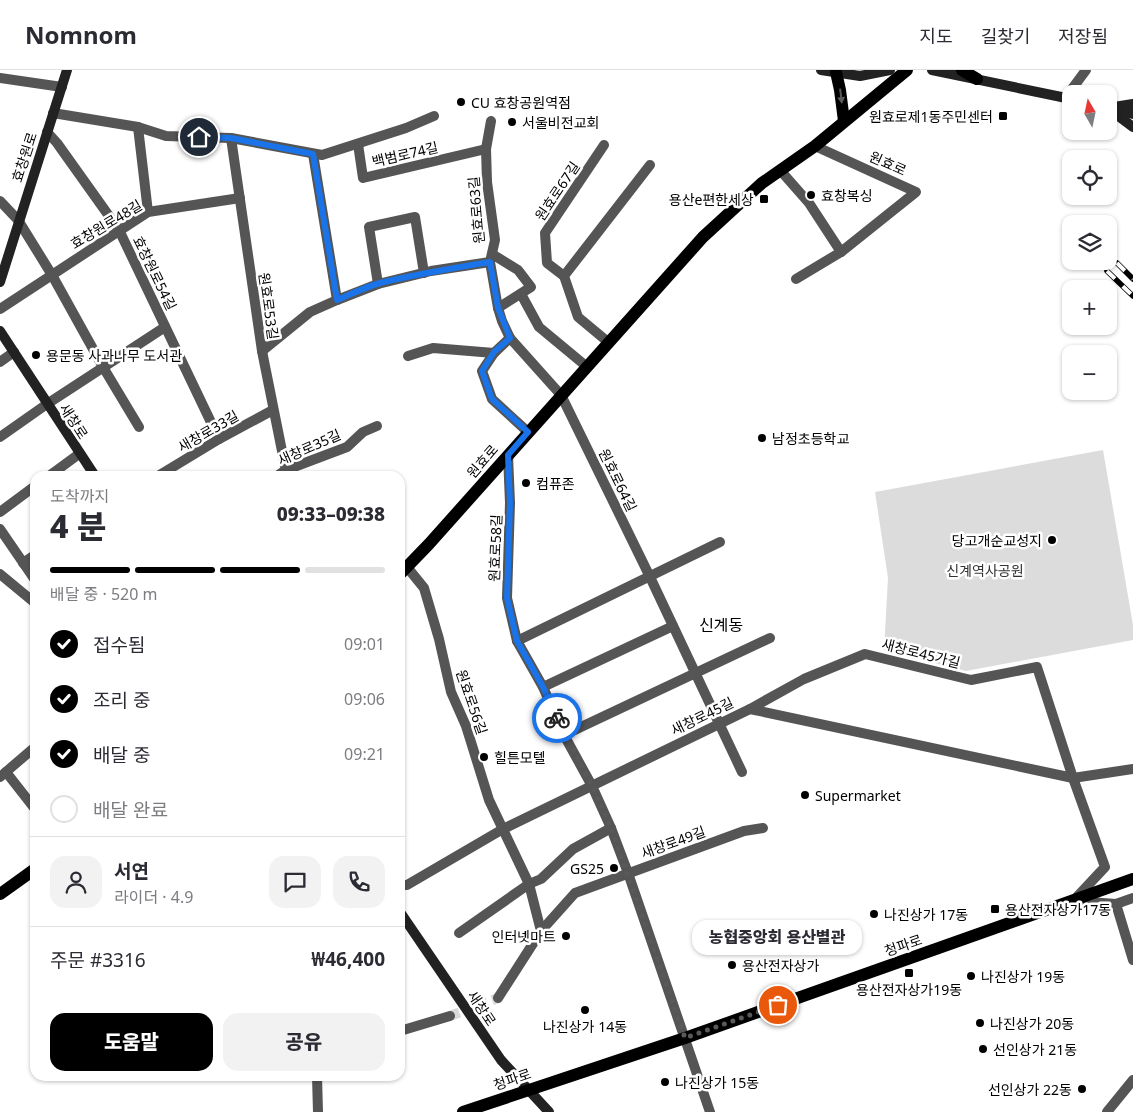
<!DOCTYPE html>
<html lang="ko">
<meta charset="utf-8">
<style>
:root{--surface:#fff;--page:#f2f2f3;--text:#2b2b33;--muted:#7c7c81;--line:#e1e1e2;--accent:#000}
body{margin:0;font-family:"Noto Sans","Noto Sans KR",sans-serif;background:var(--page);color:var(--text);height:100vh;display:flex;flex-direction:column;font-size:19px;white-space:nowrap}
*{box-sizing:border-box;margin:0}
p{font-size:16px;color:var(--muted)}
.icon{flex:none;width:28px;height:28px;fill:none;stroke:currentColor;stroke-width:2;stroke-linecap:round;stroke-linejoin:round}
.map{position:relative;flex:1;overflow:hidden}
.side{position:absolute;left:30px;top:401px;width:375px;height:610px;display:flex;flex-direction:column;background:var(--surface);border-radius:15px;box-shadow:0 1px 4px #0004}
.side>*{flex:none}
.needle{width:32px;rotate:351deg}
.fabs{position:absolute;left:1062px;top:15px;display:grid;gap:10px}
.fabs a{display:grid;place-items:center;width:55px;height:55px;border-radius:10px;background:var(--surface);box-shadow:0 1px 4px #0004;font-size:25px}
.pin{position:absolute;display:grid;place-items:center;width:42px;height:42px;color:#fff;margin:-21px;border:2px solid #fff;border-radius:50%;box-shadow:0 1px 5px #0007}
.courier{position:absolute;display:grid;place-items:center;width:50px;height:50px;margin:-25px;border:4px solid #1a73e8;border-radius:50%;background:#fff;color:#222;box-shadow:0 1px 6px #0007}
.bubble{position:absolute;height:35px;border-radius:15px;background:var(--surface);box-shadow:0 1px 4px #0004;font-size:16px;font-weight:800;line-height:35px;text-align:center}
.headline em{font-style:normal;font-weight:800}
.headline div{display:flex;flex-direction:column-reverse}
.headline{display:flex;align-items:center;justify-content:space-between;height:85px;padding:0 20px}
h1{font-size:32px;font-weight:800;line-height:38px}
.bar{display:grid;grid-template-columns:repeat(4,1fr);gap:8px 5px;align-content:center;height:60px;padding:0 20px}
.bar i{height:6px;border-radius:4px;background:var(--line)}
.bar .current{background:var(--accent)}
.bar p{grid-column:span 4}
.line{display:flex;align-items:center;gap:12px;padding:0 20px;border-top:1px solid var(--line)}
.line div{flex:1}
.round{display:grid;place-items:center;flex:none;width:52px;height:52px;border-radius:15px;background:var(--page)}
ol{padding:0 20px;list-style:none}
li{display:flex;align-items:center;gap:15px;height:55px}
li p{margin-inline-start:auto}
li .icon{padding:5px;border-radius:50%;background:var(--accent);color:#fff;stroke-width:4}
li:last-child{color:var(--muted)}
li i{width:28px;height:28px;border:2px solid var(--line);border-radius:50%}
.cta{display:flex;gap:10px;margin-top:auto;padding:10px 20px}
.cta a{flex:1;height:58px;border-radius:15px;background:var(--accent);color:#fff;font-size:20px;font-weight:800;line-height:58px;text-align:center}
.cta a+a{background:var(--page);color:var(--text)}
header{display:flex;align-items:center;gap:30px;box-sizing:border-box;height:70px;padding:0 25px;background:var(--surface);border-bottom:1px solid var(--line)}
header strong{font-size:24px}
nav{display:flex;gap:28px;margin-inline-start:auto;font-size:18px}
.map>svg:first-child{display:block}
</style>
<header>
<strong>Nomnom</strong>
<nav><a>지도</a><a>길찾기</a><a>저장됨</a></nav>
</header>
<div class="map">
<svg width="1133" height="1042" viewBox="0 0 1133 1042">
<rect width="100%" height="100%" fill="#fff"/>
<path fill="#dcdcdc" d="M1103 380 1133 555V570L966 601 884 580 888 508 875 422Z"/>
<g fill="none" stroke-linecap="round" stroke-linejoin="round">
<path stroke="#d9d9d9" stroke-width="10" stroke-dasharray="10 5" stroke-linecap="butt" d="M450 946 498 928"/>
<g stroke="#555" stroke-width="10">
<path d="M0 8 62 17"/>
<path d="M1066 27 1086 0"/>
<path d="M53 43 138 57 166 66 231 68 322 85 406 58 434 46"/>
<path d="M491 51 486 79 487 112 495 170 490 192 498 238 502 251 510 268 561 325 650 507 742 702"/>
<path d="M138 57 148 142"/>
<path d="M47 62 57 73 119 160 219 369"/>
<path d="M231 68 262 281 287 406"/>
<path d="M358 74 363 108 486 79"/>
<path d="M604 75 545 163 547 193 564 206 650 95"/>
<path d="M313 84 337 230"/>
<path d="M780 100 809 133 841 182"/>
<path d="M0 131 18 150 52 205 103 297 139 357"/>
<path d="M492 184 518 200 531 217 498 238"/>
<path d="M564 206 578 247 608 272"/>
<path d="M796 209 841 182 916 122 815 76"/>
<path d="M378 214 369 157 415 147 424 203"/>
<path d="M521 224 539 257 586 296"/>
<path d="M0 239 148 142 240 128"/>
<path d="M510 268 494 283 482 301 492 329 528 362"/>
<path d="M262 281 310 242 337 230 378 214 431 201 490 192"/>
<path d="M408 286 433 278 494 283"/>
<path d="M0 292 14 282"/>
<path d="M0 367 47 334 165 257"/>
<path d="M508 385 510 433 507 528 517 571 543 617 564 665 592 716 611 758 628 803 710 1042"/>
<path d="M49 406 79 384"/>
<path d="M158 406 219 369 273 340"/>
<path d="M277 406 286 400 347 377 363 362 377 356"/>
<path d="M0 442 35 416"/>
<path d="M0 459 35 510"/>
<path d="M23 493 35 485"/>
<path d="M407 497 424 518 439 569 451 622 466 656 489 730 529 814 541 861"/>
<path d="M0 504 35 533"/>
<path d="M517 571 720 472"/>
<path d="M543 617 673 556"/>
<path d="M750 639 804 609 865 584 971 610 1037 597 1073 708 1105 797 1076 828"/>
<path d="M564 665 770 568"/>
<path d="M6 702 35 739"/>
<path d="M0 707 35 677"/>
<path d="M400 815H407L503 759 750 639 1073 708 1133 699"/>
<path d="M1075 831 1116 834 1133 828"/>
<path d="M1116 834 1133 890"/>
<path d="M459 863 529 814 541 809 573 779 611 758"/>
<path d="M498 928 541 861 575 823 744 761 763 758"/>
<path d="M400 961 450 946"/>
<path d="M317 1006 318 1042"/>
<path d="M1107 1042 1133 1010"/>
</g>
<g stroke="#222" stroke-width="10">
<path d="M821 0 860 6 890 0"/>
<path d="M932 0 1071 29"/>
<path d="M1114 37 1133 34"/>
<path d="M1109 39 1133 57"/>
<path d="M1112 39 1133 44"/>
<path d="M0 212 67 0"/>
<path d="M0 261 95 406"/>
<path d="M400 842 501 990 549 1042"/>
</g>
<g stroke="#000" stroke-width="12">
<path d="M962 0 977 9"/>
<path d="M836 2 840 20 844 51"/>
<path d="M400 504 429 474 703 167 762 113 815 76 907 0"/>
<path d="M0 824 35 799"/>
<path d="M463 1042 685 968 1133 809"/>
</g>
<g stroke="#000" stroke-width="5.5">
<g id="rail">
<path d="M1117 193 1133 209"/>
<path d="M1107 201 1133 226"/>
</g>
</g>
<use href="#rail" stroke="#fff" stroke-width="4" stroke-dasharray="11" stroke-linecap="butt"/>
</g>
<defs><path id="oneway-solid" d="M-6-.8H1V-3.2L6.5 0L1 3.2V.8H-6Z" transform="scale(1.25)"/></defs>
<use fill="#595959" href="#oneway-solid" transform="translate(841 26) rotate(83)"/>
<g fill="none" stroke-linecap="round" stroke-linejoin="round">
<path stroke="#595959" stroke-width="5" stroke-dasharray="0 9" d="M557 648 592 716 611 758 685 968 778 935"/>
<path stroke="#1a73e8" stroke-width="6" d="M199 67 231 68 313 84 337 230C351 224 366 217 380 213 417 204 453 198 490 192L498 238 510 268 494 282 482 301 492 329 528 362 508 385 510 433 507 528 517 571 543 617 557 648"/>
</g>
<g fill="#000" stroke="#fff" stroke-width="2">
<circle cx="461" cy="32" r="5"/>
<rect x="998" y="41" width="10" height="10" rx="2.5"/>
<circle cx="512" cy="52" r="5"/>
<circle cx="811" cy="125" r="5"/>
<rect x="759" y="124" width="10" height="10" rx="2.5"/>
<circle cx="36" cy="285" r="5"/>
<circle cx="762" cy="368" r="5"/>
<circle cx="526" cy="413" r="5"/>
<circle cx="1052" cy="470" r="5"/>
<circle cx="484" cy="687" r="5"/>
<circle cx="805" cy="725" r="5"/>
<circle cx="614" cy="798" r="5"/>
<rect x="990" y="834" width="10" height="10" rx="2.5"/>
<circle cx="874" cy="844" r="5"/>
<circle cx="566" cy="866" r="5"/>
<circle cx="732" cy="895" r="5"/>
<rect x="904" y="898" width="10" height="10" rx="2.5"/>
<circle cx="971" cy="906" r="5"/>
<circle cx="585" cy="940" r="5"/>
<circle cx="980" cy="953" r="5"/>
<circle cx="983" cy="979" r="5"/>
<circle cx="665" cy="1012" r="5"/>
<circle cx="1082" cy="1019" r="5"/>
</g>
<g text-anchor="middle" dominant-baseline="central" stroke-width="5" stroke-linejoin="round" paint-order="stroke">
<g font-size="14" fill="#000" stroke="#fff" text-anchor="start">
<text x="471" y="32">CU 효창공원역점</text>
<text x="993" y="46" text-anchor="end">원효로제1동주민센터</text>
<text x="522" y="52">서울비전교회</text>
<text x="821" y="125">효창복싱</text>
<text x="754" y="129" text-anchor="end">용산e편한세상</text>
<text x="46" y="285">용문동 사과나무 도서관</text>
<text x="772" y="368">남정초등학교</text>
<text x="536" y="413">컴퓨존</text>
<text x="1042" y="470" text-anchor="end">당고개순교성지</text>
<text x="494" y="687">힐튼모텔</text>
<text x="815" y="725">Supermarket</text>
<text x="604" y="798" text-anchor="end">GS25</text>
<text x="1005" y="839">용산전자상가17동</text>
<text x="884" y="844">나진상가 17동</text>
<text x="556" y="866" text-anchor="end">인터넷마트</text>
<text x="742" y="895">용산전자상가</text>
<text x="981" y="906">나진상가 19동</text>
<text x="909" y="919" text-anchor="middle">용산전자상가19동</text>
<text x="990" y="953">나진상가 20동</text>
<text x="585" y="956" text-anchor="middle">나진상가 14동</text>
<text x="993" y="979">선인상가 21동</text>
<text x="675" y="1012">나진상가 15동</text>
<text x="1072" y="1019" text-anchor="end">선인상가 22동</text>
</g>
<g font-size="14" fill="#000" stroke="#fff">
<text transform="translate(405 84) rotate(-13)">백범로74길</text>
<text transform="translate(24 87) rotate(-72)">효창원로</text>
<text transform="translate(888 93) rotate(24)">원효로</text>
<text transform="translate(557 121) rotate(-56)">원효로67길</text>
<text transform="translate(476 140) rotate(-95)">원효로63길</text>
<text transform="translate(106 154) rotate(-31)">효창원로48길</text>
<text transform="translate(155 203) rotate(64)">효창원로54길</text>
<text transform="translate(269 236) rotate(82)">원효로53길</text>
<text transform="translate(74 351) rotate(57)">새창로</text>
<text transform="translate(208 361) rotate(-30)">새창로33길</text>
<text transform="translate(309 377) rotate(-24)">새창로35길</text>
<text transform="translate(482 391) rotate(-49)">원효로</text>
<text transform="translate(618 410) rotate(64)">원효로64길</text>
<text transform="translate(495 478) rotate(-88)">원효로58길</text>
<text transform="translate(921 583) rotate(14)">새창로45가길</text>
<text transform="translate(472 632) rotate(71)">원효로56길</text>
<text transform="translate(702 646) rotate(-26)">새창로45길</text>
<text transform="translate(673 772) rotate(-20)">새창로49길</text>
<text transform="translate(903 875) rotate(-19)">청파로</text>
<text transform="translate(482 938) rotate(56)">새창로</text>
<text transform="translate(512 1009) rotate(-19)">청파로</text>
</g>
<g font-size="14" fill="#333" stroke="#fff">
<text x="985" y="500">신계역사공원</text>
</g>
<g font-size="16" fill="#000" stroke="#fff">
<text x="721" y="555">신계동</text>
</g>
</g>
</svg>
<div class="fabs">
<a><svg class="needle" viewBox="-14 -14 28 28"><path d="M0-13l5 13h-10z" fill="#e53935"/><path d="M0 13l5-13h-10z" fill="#7c7c81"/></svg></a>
<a><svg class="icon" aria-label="locate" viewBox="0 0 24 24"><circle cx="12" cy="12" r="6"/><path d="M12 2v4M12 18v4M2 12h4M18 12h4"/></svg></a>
<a><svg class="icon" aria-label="layers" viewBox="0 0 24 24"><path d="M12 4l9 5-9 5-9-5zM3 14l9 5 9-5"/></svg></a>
<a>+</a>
<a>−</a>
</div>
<div class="pin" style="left:778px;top:935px;background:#ea580c"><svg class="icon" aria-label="bag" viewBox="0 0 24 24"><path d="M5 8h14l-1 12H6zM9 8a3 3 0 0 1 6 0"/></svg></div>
<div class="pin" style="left:199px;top:67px;background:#1f2937"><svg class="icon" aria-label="home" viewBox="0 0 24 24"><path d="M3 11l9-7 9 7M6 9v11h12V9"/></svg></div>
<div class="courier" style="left:557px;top:648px"><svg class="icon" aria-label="bike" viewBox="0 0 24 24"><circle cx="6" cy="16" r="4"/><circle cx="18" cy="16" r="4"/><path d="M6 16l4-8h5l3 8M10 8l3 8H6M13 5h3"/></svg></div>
<div class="bubble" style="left:692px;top:850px;width:170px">농협중앙회 용산별관</div>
<section class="side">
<div class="headline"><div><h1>4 분</h1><p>도착까지</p></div><em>09:33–09:38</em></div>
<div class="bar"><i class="current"></i><i class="current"></i><i class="current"></i><i></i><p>배달 중 · 520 m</p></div>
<ol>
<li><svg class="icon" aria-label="check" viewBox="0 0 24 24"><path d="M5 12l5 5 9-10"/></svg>접수됨<p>09:01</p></li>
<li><svg class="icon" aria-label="check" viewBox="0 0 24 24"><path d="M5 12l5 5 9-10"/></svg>조리 중<p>09:06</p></li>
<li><svg class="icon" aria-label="check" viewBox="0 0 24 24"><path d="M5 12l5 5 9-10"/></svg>배달 중<p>09:21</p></li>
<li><i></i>배달 완료</li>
</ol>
<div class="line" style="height:90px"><a class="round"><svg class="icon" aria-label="person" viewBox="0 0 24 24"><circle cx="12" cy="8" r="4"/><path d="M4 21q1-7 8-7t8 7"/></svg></a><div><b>서연</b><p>라이더 · 4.9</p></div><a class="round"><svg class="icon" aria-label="chat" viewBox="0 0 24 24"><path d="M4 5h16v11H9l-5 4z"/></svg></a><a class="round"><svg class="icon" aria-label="phone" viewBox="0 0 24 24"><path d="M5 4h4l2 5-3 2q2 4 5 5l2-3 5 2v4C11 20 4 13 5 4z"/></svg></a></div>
<div class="line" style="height:65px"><div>주문 #3316</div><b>₩46,400</b></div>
<div class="cta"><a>도움말</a><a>공유</a></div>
</section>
</div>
